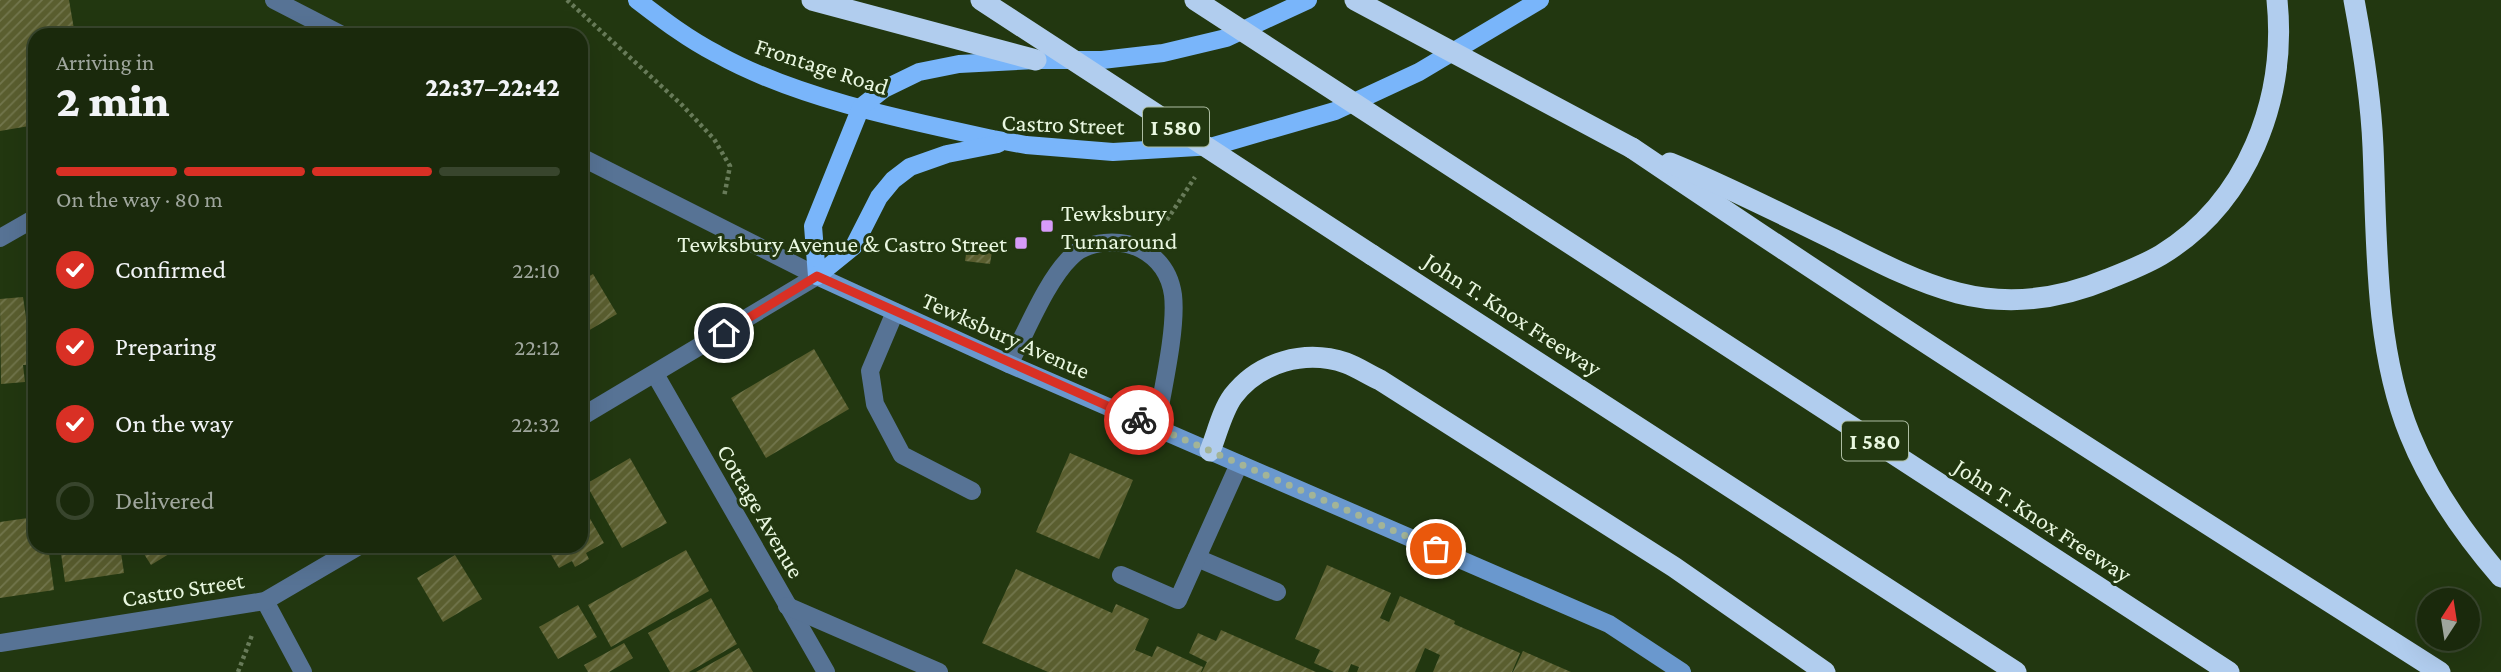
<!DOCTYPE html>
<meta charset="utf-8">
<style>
:root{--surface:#1a290c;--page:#27351a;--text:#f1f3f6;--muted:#9fa69d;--line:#38452d;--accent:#d93025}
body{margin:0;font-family:"Crimson Pro",serif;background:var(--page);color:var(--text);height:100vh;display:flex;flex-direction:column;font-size:26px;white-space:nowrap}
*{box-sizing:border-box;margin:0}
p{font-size:23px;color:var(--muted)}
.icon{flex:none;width:38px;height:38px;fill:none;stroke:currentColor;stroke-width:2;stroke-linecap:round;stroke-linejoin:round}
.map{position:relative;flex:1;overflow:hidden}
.side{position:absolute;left:28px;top:28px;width:560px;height:525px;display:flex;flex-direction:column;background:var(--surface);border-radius:21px;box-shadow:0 7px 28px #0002,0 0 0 2px var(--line)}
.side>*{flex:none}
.needle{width:46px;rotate:12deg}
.tools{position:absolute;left:2417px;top:588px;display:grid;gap:14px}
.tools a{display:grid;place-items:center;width:63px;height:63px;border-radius:50%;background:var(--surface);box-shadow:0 7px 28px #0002,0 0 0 2px var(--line);font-size:35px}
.pin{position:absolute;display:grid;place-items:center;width:60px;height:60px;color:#fff;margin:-30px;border:4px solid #fff;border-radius:50%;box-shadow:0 2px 7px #0007}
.courier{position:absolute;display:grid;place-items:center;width:70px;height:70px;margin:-35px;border:5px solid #d93025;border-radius:50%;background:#fff;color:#222;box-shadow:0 2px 9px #0007}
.summary em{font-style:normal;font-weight:800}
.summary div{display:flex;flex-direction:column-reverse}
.summary{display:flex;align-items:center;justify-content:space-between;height:119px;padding:0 28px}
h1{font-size:46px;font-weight:800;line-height:52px}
.bar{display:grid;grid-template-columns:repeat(4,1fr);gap:10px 7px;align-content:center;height:84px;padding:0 28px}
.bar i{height:9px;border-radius:5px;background:var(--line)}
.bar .on{background:var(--accent)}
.bar p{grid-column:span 4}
ol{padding:0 28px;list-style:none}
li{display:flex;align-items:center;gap:21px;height:77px}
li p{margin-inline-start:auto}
li .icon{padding:7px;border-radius:50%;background:var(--accent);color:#fff;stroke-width:4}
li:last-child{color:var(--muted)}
li i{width:38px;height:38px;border:4px solid var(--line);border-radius:50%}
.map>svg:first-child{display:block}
</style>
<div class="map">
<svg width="2501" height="672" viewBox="0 0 2501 672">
<defs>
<pattern id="building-hatch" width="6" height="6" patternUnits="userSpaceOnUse" patternTransform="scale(1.75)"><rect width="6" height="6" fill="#5a5e2f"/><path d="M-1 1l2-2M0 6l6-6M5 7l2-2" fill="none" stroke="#72764d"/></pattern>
</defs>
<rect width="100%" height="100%" fill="#223710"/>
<g fill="url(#building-hatch)">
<path d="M0 0H69L75 35H35V125L0 131Z"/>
<path d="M968 241 993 245 990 264 965 261Z"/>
<path d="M581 269 586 278 593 274 617 314 581 335Z"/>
<path d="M23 297 26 317H32L35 346 26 348 29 365H23L25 382 1 384 0 299Z"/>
<path d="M814 349 849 409 766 458 731 398Z"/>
<path d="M1070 453 1133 480 1099 559 1036 532Z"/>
<path d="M630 458 667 523 622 548 586 484Z"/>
<path d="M581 503 604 543 586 553 589 559 575 567 572 561 559 568 546 546H581Z"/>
<path d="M35 517V546H48L54 590 0 598V522Z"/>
<path d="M60 546H120L124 573 65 582Z"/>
<path d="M139 546H182L151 565Z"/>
<path d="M686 550 709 591 611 647 588 605Z"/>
<path d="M455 555 482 599 443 622 417 578Z"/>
<path d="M1327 565 1391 593 1380 618 1389 622 1400 596 1455 621 1454 624 1520 653 1512 672H1433L1440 655 1425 648 1415 672H1357L1359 667 1351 664 1348 672H1334L1314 663 1320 650 1295 639Z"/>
<path d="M1016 569 1112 613 1116 604 1149 619 1135 650 1152 657 1157 646 1203 667 1201 672H1048L982 643Z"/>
<path d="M711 598 737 644 689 672H670L648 633Z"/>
<path d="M578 605 597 637 558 659 539 627Z"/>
<path d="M1221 630 1316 672H1202L1207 662 1189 653 1198 633 1216 641Z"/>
<path d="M624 643 633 658 609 672H588L584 665Z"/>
<path d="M739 648 753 672H696Z"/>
<path d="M1523 651 1571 672H1513Z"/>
</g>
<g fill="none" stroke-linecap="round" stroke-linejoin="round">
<g stroke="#687b59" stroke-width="4.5" stroke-dasharray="3.5 3.5" stroke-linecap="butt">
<path d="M567 0 682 105 714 139 730 166 724 197"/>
<path d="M1167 220 1195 177"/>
<path d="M238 672 252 635"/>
</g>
<g stroke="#577395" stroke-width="18">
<path d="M895 312 870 371 875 404 902 455 972 491"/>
<path d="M1009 364C1026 333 1046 281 1071 257 1087 240 1121 239 1141 249 1160 259 1170 274 1173 295 1177 329 1162 392 1156 428"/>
<path d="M1197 558 1277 592"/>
<path d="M1121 575 1178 600 1239 464"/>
</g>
<g stroke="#577395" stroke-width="18">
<path d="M274 0 342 35"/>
<path d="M581 157 817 276"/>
<path d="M0 238 35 218"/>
<path d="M655 374 826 672"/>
<path d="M581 417 817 276"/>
<path d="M265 601 303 672"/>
<path d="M787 606 939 672"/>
<path d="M0 643 265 601 359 546"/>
</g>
<path stroke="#6a98ce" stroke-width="18" d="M817 276 1009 364 1609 624 1682 672"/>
<g stroke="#79b5fa" stroke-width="18">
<path d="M637 0C663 20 688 39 717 54 796 98 904 120 993 139L1026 145 1113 152 1214 146 1335 111 1419 72 1540 0"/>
<path d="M817 276 813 226 861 107 884 89 919 72 959 64 1036 60H1102L1163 53 1226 38 1308 0"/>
<path d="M817 276 854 246 879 197 893 180 910 167 947 154 998 144"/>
</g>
<g stroke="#b1cdee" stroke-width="21">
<path d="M812 0 1036 60"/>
<path d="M2354 0C2363 48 2371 98 2373 147 2377 240 2374 347 2410 435 2431 487 2464 534 2501 577"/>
<path d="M1632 148C1898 328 2169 500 2440 672"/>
<path d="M1670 163C1727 186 1781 214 1837 241 1876 261 1916 282 1958 293 2009 306 2060 299 2108 279 2126 272 2144 265 2161 255 2248 202 2287 99 2277 0"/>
<path d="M1520 211 2229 672"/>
<path d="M1372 255 2016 672"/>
<path d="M1210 451C1217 434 1222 411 1233 396 1259 362 1305 349 1346 363 1357 367 1369 375 1380 380L1674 567 1825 672"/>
</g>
<g stroke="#b1cdee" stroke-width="21">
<path d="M981 0 1372 255"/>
<path d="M1195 0 1520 211"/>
<path d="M1355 0 1632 148"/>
</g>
</g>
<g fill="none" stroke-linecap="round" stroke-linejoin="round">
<path stroke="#a3b497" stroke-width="7" stroke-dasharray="0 12.6" d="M1139 420 1436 549"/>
<path stroke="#d93025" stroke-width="9" d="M724 333 817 276 1139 420"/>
</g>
<g fill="#d79bf9" stroke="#223710" stroke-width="2.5">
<rect x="1040" y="219" width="14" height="14" rx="3.5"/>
<rect x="1014" y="236" width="14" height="14" rx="3.5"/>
</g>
<g text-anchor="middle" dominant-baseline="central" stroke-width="6" stroke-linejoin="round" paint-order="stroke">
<g fill="#223710" stroke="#adbda2" stroke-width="2">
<rect x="1143" y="107.5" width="66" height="39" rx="5"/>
<rect x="1842" y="421.5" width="66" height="39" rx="5"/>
</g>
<g font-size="23" font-weight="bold" fill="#e9f7e0">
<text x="1176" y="127">I 580</text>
<text x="1875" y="441">I 580</text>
</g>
<g font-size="24" fill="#e9f7e0" stroke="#223710">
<text transform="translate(822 66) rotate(18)">Frontage Road</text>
<text transform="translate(1063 124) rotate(2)">Castro Street</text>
<text transform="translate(1513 314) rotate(33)">John T. Knox Freeway</text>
<text transform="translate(1006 335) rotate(24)">Tewksbury Avenue</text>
<text transform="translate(761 511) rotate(60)">Cottage Avenue</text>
<text transform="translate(2043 520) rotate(33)">John T. Knox Freeway</text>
<text transform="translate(183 589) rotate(-9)">Castro Street</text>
</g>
<g font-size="24" fill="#e9f7e0" stroke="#223710" text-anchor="start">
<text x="1061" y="212">Tewksbury<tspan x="1061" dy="28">Turnaround</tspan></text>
<text x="1007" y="243" text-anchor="end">Tewksbury Avenue &amp; Castro Street</text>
</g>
</g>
</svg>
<div class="tools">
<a><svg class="needle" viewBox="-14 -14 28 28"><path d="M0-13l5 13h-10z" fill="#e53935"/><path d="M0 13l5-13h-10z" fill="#9fa69d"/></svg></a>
</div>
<div class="pin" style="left:1436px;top:549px;background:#ea580c"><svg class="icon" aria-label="bag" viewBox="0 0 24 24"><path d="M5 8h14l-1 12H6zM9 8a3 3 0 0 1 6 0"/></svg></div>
<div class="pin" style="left:724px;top:333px;background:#1f2937"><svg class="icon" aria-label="home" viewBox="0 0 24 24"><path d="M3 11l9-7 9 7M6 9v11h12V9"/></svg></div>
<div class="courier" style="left:1139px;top:420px"><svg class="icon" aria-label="bike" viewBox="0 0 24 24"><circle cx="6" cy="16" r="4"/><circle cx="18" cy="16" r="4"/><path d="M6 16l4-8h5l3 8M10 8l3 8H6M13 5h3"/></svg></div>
<section class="side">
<div class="summary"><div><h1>2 min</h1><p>Arriving in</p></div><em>22:37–22:42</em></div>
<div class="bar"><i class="on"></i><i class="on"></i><i class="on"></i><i></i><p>On the way · 80 m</p></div>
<ol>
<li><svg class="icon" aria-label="check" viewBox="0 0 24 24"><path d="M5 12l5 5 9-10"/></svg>Confirmed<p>22:10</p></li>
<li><svg class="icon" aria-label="check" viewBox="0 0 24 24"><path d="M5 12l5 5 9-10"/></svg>Preparing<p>22:12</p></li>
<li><svg class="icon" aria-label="check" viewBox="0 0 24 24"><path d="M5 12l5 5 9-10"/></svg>On the way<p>22:32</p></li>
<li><i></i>Delivered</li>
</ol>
</section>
</div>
